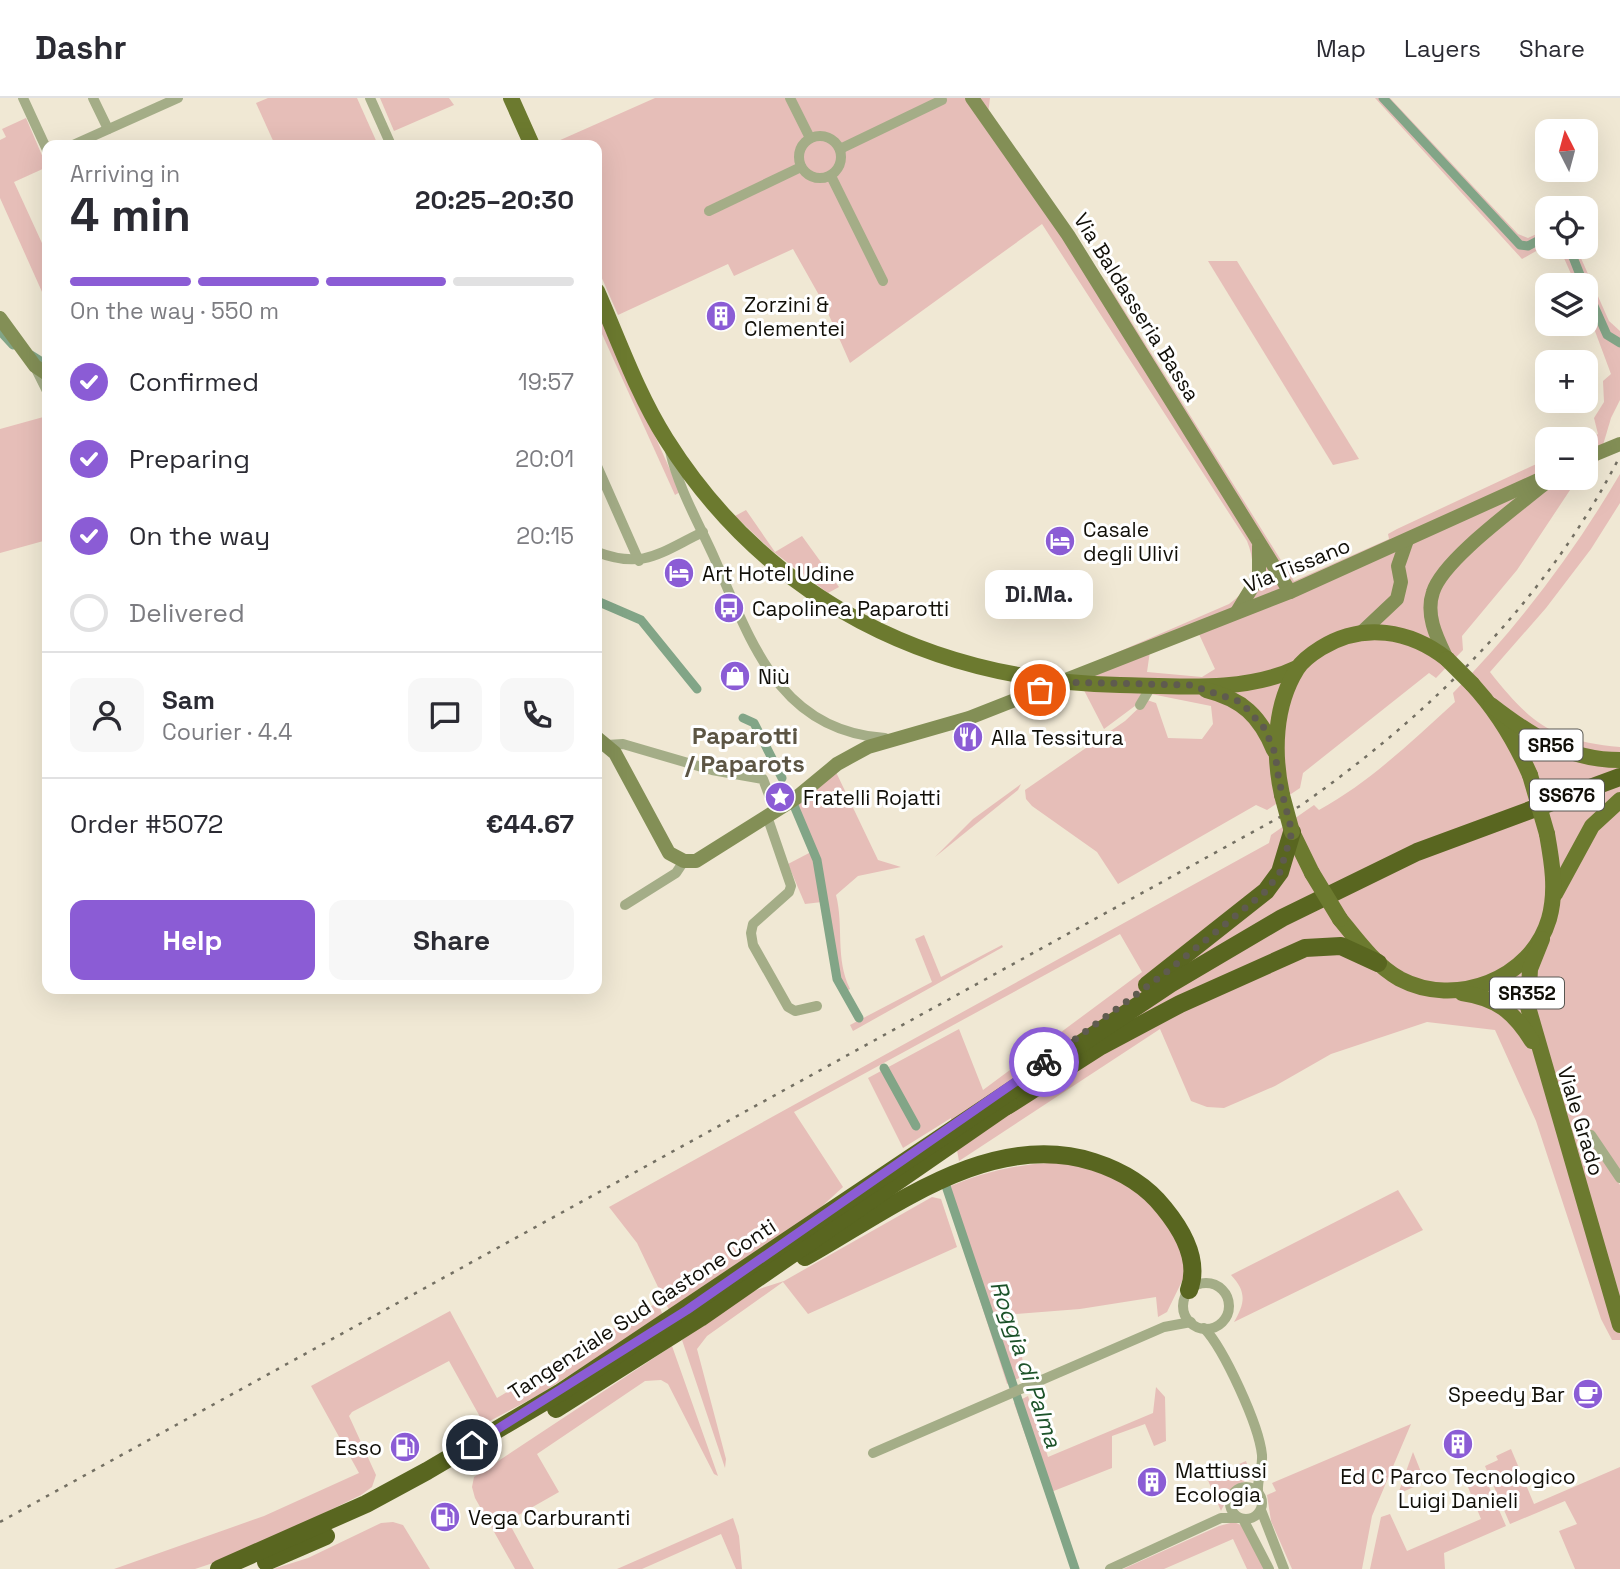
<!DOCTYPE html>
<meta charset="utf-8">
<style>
:root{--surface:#fff;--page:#f7f7f7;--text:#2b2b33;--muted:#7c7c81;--line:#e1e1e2;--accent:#8b5cd5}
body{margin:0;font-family:"Space Grotesk",sans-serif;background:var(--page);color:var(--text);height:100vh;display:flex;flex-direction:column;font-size:26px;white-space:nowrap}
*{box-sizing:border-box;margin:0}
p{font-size:23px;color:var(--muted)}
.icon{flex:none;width:38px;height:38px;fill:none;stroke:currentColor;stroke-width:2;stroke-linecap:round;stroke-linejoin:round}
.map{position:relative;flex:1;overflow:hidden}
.drawer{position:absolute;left:42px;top:42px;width:560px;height:854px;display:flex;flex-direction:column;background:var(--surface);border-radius:14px;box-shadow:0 7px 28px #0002}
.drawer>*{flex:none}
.needle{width:46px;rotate:354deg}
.fabs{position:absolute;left:1535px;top:21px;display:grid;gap:14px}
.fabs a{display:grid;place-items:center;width:63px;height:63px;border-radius:14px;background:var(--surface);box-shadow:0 7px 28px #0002;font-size:35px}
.pin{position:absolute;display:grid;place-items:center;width:60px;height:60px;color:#fff;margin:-30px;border:4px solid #fff;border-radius:50%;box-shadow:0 2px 7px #0007}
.courier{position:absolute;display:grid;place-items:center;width:70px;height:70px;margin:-35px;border:5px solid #8b5cd5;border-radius:50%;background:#fff;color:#222;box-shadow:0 2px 9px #0007}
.bubble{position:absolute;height:49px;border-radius:14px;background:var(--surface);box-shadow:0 7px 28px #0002;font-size:23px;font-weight:800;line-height:49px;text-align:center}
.summary em{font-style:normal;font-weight:800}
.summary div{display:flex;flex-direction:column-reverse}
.summary{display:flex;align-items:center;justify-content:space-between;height:119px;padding:0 28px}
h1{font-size:46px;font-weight:800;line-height:52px}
.bar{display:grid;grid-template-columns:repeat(4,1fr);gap:10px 7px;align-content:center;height:84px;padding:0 28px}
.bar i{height:9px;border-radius:5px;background:var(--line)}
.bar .current{background:var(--accent)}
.bar p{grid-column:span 4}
.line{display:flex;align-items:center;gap:18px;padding:0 28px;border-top:2px solid var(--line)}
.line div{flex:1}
.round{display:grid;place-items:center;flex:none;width:74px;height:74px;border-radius:14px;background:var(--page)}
ol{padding:0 28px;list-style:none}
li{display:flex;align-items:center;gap:21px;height:77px}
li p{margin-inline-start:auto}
li .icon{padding:7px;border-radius:50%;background:var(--accent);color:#fff;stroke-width:4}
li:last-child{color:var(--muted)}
li i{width:38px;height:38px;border:4px solid var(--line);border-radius:50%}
.cta{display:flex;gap:14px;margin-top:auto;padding:14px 28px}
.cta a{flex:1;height:80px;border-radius:14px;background:var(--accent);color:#fff;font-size:28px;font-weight:800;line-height:80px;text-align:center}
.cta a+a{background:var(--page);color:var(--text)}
header{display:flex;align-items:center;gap:42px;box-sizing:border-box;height:98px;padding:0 35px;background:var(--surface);border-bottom:2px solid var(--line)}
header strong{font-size:33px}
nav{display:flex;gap:38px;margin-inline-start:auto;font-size:24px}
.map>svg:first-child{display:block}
</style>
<header>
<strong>Dashr</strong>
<nav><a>Map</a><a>Layers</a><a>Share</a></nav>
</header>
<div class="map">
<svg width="1620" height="1471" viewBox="0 0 1620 1471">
<rect width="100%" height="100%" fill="#f0e8d4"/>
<g fill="#e6beb8" fill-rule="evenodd">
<path d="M268 0H357L378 47H275L256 5Z"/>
<path d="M380 0H449L454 7 394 33Z"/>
<path d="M655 0H990L988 16 1114 196 1294 483 1389 441 1388 436 1397 431 1547 361V380H1586V342L1598 336 1594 320 1604 304 1603 283 1611 276 1586 209V187H1576L1559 149H1576L1609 223 1620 233V302L1611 320 1595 374 1574 386 1517 472 1462 538 1463 552 1436 580 1429 575 1303 675 1300 690 1267 712 1256 707 1118 786 1097 754 1032 708 1026 701 1025 692 1125 623 1147 602 1156 605 1168 640 1202 641 1213 626 1211 608 1151 596 1104 631 1074 573 1229 506C1252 490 1258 470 1247 443L1042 126 850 265 824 206 793 151 734 178 728 166 618 217 597 169V47H549ZM1198 534 1215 571 1202 579 1147 574 1150 553Z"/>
<path d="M1375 0H1390L1518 136 1528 140 1547 131V147L1522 161Z"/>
<path d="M26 20 47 69 14 84 47 156V205L0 100V42L6 39 2 31Z"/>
<path d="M1208 163H1237L1359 361 1333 367Z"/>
<path d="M597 208 680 394 675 397 597 225Z"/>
<path d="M47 318V442L0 455V331Z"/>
<path d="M1620 376V405L1591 451 1546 510 1490 574C1531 626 1553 643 1620 649V1074L1594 1033 1586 1035 1620 1087V1242H1612L1601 1221 1536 1023 1495 932 1427 924 1331 956 1275 988 1224 1010 1207 1009 1191 1003 1160 931 959 1063 951 1020 903 1050 868 980 959 931 983 992 1142 874 1120 836 794 1014 843 1089 818 1112 670 1214 637 1145 609 1109 1269 745 1271 737 1314 707 1319 712C1370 684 1412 643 1455 604L1453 595C1518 529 1573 456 1620 376Z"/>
<path d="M746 412 775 454 802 438 839 489 828 495 771 452 735 418Z"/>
<path d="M835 672 878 762 901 769 858 778 836 797C844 828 835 861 850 891L846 893 839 880 823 778 794 705Z"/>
<path d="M1021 686 1018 692 935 759 973 721Z"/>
<path d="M811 754 822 804 805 806 788 766Z"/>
<path d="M924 837 941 879 1002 847 1003 849 853 933 850 927 932 884 915 841Z"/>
<path d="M1049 1065H1072L1133 1087 1178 1139 1184 1164V1179L1167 1214 1158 1219 1156 1199 1080 1211 1015 1216 1025 1277 1007 1286 944 1091C978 1076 1011 1067 1049 1065Z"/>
<path d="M1398 1092 1423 1132 1234 1224C1245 1205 1247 1194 1231 1177Z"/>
<path d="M932 1099 941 1101 957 1149 808 1216 783 1184 707 1238 697 1251 726 1361 725 1370 682 1242 753 1193 784 1183Z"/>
<path d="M658 1204 663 1218 537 1298 484 1326 449 1263 352 1314 349 1318 376 1377 372 1389 361 1397 240 1456 195 1471H114L264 1418 359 1375 311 1288 450 1213 497 1300Z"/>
<path d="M672 1248 718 1378 714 1376 668 1286 661 1282 645 1283 537 1356 559 1394 508 1423 534 1471H515L475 1400 472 1389 474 1379Z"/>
<path d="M1156 1289 1165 1299 1166 1343 1154 1348 1145 1326 1112 1338V1370L1046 1396 1014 1305 1028 1298 1048 1359 1153 1315Z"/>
<path d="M1411 1326 1372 1418 1362 1471H1292L1271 1423 1267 1397 1276 1393 1272 1385Z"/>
<path d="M1511 1351 1534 1406 1620 1369V1471H1575L1559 1433 1577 1426 1565 1403 1510 1426 1485 1368 1498 1362 1496 1358Z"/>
<path d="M1413 1354 1425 1384 1398 1396Z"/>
<path d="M1246 1363 1251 1379 1231 1392 1221 1413 1207 1380Z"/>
<path d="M1486 1382 1506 1428 1444 1455 1445 1471H1370L1381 1419 1390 1416 1407 1453 1481 1421 1468 1389Z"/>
<path d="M733 1420 739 1438 742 1471H736L721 1436 642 1471H617Z"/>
<path d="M393 1424 403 1427 430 1471H273L308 1460 381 1425Z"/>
<path d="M1234 1424 1243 1428 1264 1471H1247L1233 1441 1164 1471H1123L1219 1428Z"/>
</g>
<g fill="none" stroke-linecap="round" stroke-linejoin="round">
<g stroke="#82a587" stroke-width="9">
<path d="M1383 0 1520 147 1528 148 1547 138"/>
<path d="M1569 149 1584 187"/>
<path d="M1586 190 1607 237 1620 245"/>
<path d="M0 233 13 247"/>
<path d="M31 257 47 267"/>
<path d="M597 503 641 522 697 591"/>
<path d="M743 620 754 625 782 680"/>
<path d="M790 698 817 762 837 881 859 920"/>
<path d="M884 970 916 1028"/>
<path d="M943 1079 1075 1471"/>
</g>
<g stroke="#a4ad87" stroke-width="10">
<path d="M23 0 47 52"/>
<path d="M93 0 108 31"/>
<path d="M370 0 391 47"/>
<path d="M790 0 810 40"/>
<circle cx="820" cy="59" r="21"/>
<path d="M73 47 178 0"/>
<path d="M840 51 942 2"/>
<path d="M831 78 883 183"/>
<path d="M709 113 801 69"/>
<path d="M35 269 47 293"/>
<path d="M670 353C678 389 698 424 713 457 750 540 777 633 885 640"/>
<path d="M597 368 639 463"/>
<path d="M597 454C644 472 661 454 703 434"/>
<path d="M1140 607 1152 587"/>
<path d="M607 647 623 646 712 672 763 681 775 713"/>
<path d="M767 718 791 788 789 794 753 826 751 835 753 847 788 909 795 913 817 908"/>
<path d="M625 807 676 775 684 763"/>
<path d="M1591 1037 1620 1080"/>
<circle cx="1206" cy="1208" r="23"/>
<path d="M1204 1230C1224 1251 1259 1327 1262 1357 1263 1369 1257 1381 1258 1394"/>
<path d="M873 1355 1164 1229 1191 1224"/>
<circle cx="1246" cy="1405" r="16"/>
<path d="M1261 1412 1284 1471"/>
<path d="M1243 1421 1269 1471"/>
<path d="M1110 1471 1221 1420H1239"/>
</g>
<g stroke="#838f56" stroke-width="14">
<path d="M972 0 1068 137 1290 494"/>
<path d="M0 220 35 268 47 276"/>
<path d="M1586 360 1620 346"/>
<path d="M1237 514 1259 478V448"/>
<path d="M1362 534 1397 501 1401 484 1398 468 1407 442"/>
<path d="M1447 561C1437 540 1425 517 1433 494 1443 461 1521 406 1549 382"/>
<path d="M597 640 615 655 669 755 684 763H696L796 700 837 666 868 649 969 620 1290 494 1547 378"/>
</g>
<g stroke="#6c7a2f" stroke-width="16">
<path d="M511 0 532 47"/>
<path d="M597 193C619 243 637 295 666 341 768 503 932 583 1120 587 1177 588 1245 595 1297 570"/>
<path d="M1472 586C1497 613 1515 643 1530 677"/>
<path d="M1206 592C1242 601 1260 618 1274 652"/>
<path d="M1491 607C1531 638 1568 662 1620 662"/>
<path d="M1282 697C1273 656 1274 608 1297 571 1302 563 1313 555 1321 550 1363 524 1410 532 1447 561"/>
<path d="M1292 734 1312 775"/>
<path d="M1555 796 1592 728 1620 702"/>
<path d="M1340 821C1357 842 1375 867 1400 881 1455 910 1531 882 1549 821 1557 793 1552 764 1547 736"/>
<path d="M1542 841 1530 871 1528 909 1620 1227"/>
<path d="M1462 895C1497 900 1514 914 1532 943"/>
</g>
<g stroke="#596620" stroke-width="18">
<path d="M1147 887 1266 793 1280 774 1292 734"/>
<path d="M1007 1008 1101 948 1180 906 1305 850 1341 848 1378 865"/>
<path d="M805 1159C891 1111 990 1031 1094 1064 1122 1073 1146 1087 1164 1110 1182 1132 1200 1163 1189 1192"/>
<path d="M556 1311 700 1220 1009 1006"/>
<path d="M266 1464 326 1438"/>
<path d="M219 1471 366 1406 427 1373 561 1294 1170 886 1282 820 1417 754 1620 679"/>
</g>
<path stroke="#747063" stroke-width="2.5" stroke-dasharray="3.5 7" stroke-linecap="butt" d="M0 1424 1300 708C1432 615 1546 503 1620 358"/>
<g stroke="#6c7a2f" stroke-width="16">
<path d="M1447 561 1472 586"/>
<path d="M1530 677 1547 736"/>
<path d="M1282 697 1292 734"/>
<path d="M1312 775 1340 821"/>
</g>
</g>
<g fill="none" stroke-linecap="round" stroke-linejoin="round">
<path stroke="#5f5b4f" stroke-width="7" stroke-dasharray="0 12.6" d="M1040 592 1058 584 1190 587 1241 604 1265 631 1275 655 1279 683 1292 734 1280 774 1266 793 1164 876 1044 964"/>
<path stroke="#8b5cd5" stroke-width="9" d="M472 1347 687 1212 1044 964"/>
</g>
<defs>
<g id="building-disc" transform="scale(1.575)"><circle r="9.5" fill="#8b5cd5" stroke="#fff"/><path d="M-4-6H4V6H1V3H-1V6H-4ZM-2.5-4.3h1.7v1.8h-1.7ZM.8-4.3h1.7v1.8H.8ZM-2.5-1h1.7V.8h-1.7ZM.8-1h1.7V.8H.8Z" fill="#fff"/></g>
<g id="hotel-disc" transform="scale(1.575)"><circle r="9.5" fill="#8b5cd5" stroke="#fff"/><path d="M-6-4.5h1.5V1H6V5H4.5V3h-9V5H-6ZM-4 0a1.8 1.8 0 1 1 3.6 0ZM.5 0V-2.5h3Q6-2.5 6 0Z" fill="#fff"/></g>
<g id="bus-disc" transform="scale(1.575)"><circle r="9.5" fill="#8b5cd5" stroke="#fff"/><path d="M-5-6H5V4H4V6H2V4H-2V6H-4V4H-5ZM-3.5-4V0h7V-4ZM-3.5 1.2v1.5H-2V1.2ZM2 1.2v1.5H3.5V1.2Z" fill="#fff"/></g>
<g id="shop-disc" transform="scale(1.575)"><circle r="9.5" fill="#8b5cd5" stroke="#fff"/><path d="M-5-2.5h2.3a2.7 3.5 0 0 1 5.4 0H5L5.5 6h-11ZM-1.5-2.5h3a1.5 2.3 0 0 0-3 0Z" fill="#fff"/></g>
<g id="restaurant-disc" transform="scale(1.575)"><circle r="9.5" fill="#8b5cd5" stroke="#fff"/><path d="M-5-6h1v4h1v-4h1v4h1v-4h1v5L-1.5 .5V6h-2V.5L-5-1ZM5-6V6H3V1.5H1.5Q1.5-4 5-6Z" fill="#fff"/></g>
<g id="sight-disc" transform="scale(1.575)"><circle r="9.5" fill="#8b5cd5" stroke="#fff"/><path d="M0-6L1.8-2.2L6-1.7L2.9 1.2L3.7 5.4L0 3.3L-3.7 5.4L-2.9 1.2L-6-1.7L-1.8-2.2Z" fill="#fff"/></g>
<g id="cafe-disc" transform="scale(1.575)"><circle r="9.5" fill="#8b5cd5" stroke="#fff"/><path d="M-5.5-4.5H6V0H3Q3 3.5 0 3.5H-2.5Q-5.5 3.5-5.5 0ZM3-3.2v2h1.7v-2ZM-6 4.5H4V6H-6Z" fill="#fff"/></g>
<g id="fuel-disc" transform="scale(1.575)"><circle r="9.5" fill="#8b5cd5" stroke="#fff"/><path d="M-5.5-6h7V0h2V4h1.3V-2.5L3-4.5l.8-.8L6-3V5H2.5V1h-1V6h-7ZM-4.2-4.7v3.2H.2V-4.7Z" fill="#fff"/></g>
</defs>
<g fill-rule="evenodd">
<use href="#building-disc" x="721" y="218"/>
<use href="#hotel-disc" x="1060" y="443"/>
<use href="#hotel-disc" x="679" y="475"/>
<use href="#bus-disc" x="729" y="510"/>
<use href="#shop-disc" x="735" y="578"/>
<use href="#restaurant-disc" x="968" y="639"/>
<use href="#sight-disc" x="780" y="699"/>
<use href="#cafe-disc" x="1588" y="1296"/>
<use href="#building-disc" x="1458" y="1346"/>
<use href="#fuel-disc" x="405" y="1349"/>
<use href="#building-disc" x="1152" y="1384"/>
<use href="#fuel-disc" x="445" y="1419"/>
</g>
<g text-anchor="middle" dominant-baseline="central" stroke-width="6" stroke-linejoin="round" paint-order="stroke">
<g fill="#fff" stroke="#585752" stroke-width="2">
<rect x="1519.5" y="631.5" width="63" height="31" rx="5"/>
<rect x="1530" y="681.5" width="74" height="31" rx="5"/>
<rect x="1490" y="879.5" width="74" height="31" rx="5"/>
</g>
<g font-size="19" font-weight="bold" fill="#110f08">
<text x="1551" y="647">SR56</text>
<text x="1567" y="697">SS676</text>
<text x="1527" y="895">SR352</text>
</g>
<g font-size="21" fill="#110f08" stroke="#fff" text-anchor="start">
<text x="744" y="206">Zorzini &amp;<tspan x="744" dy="24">Clementei</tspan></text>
<text x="1083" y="431">Casale<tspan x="1083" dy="24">degli Ulivi</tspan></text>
<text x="702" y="475">Art Hotel Udine</text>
<text x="752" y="510">Capolinea Paparotti</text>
<text x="758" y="578">Niù</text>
<text x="991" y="639">Alla Tessitura</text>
<text x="803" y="699">Fratelli Rojatti</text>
<text x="1565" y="1296" text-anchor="end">Speedy Bar</text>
<text x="382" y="1349" text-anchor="end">Esso</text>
<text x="1175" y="1372">Mattiussi<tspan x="1175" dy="24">Ecologia</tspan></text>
<text x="1458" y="1378" text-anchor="middle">Ed C Parco Tecnologico<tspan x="1458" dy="24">Luigi Danieli</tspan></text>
<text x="468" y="1419">Vega Carburanti</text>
</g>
<g font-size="21" fill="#110f08" stroke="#fff">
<text transform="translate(1137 209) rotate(58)">Via Baldasseria Bassa</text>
<text transform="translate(1297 467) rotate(-22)">Via Tissano</text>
<text transform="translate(1581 1023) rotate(73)">Viale Grado</text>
<text transform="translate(642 1211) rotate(-33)">Tangenziale Sud Gastone Conti</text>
</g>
<g font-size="23" font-style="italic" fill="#1d532a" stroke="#fff">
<text transform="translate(1026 1266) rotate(71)">Roggia di Palma</text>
</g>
<g font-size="24" font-weight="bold" fill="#5c5544" stroke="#fff">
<text x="745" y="637">Paparotti<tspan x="745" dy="28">/ Paparots</tspan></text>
</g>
</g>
</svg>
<div class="fabs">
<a><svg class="needle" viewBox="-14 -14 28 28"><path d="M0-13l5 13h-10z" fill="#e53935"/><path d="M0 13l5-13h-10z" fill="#7c7c81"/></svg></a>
<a><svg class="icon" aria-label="locate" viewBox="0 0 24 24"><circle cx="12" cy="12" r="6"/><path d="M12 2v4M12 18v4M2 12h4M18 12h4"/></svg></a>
<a><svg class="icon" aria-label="layers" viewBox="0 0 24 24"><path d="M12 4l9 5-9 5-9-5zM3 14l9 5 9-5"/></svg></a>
<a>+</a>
<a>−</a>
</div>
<div class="pin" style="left:1040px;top:592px;background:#ea580c"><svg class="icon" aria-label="bag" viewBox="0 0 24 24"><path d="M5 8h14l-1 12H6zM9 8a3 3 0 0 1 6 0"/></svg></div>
<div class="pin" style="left:472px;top:1347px;background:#1f2937"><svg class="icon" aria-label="home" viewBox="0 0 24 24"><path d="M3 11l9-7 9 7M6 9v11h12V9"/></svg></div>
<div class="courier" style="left:1044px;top:964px"><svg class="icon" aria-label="bike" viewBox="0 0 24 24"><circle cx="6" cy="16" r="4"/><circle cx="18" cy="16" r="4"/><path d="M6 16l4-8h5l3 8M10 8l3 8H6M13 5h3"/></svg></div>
<div class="bubble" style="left:985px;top:472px;width:108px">Di.Ma.</div>
<section class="drawer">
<div class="summary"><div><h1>4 min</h1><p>Arriving in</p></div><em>20:25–20:30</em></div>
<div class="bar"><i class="current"></i><i class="current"></i><i class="current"></i><i></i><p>On the way · 550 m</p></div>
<ol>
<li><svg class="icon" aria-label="check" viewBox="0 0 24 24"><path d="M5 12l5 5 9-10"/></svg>Confirmed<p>19:57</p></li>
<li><svg class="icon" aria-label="check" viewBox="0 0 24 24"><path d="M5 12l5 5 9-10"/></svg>Preparing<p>20:01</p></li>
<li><svg class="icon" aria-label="check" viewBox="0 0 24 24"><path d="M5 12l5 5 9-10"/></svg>On the way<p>20:15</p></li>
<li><i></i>Delivered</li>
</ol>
<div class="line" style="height:126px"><a class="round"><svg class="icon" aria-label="person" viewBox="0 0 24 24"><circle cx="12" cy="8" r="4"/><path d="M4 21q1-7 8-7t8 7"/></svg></a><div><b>Sam</b><p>Courier · 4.4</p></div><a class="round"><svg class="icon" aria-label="chat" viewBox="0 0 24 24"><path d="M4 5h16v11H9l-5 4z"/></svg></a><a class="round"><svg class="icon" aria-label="phone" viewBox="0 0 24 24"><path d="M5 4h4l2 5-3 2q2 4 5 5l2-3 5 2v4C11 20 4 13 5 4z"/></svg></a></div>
<div class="line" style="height:91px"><div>Order #5072</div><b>€44.67</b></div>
<div class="cta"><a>Help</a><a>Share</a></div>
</section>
</div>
